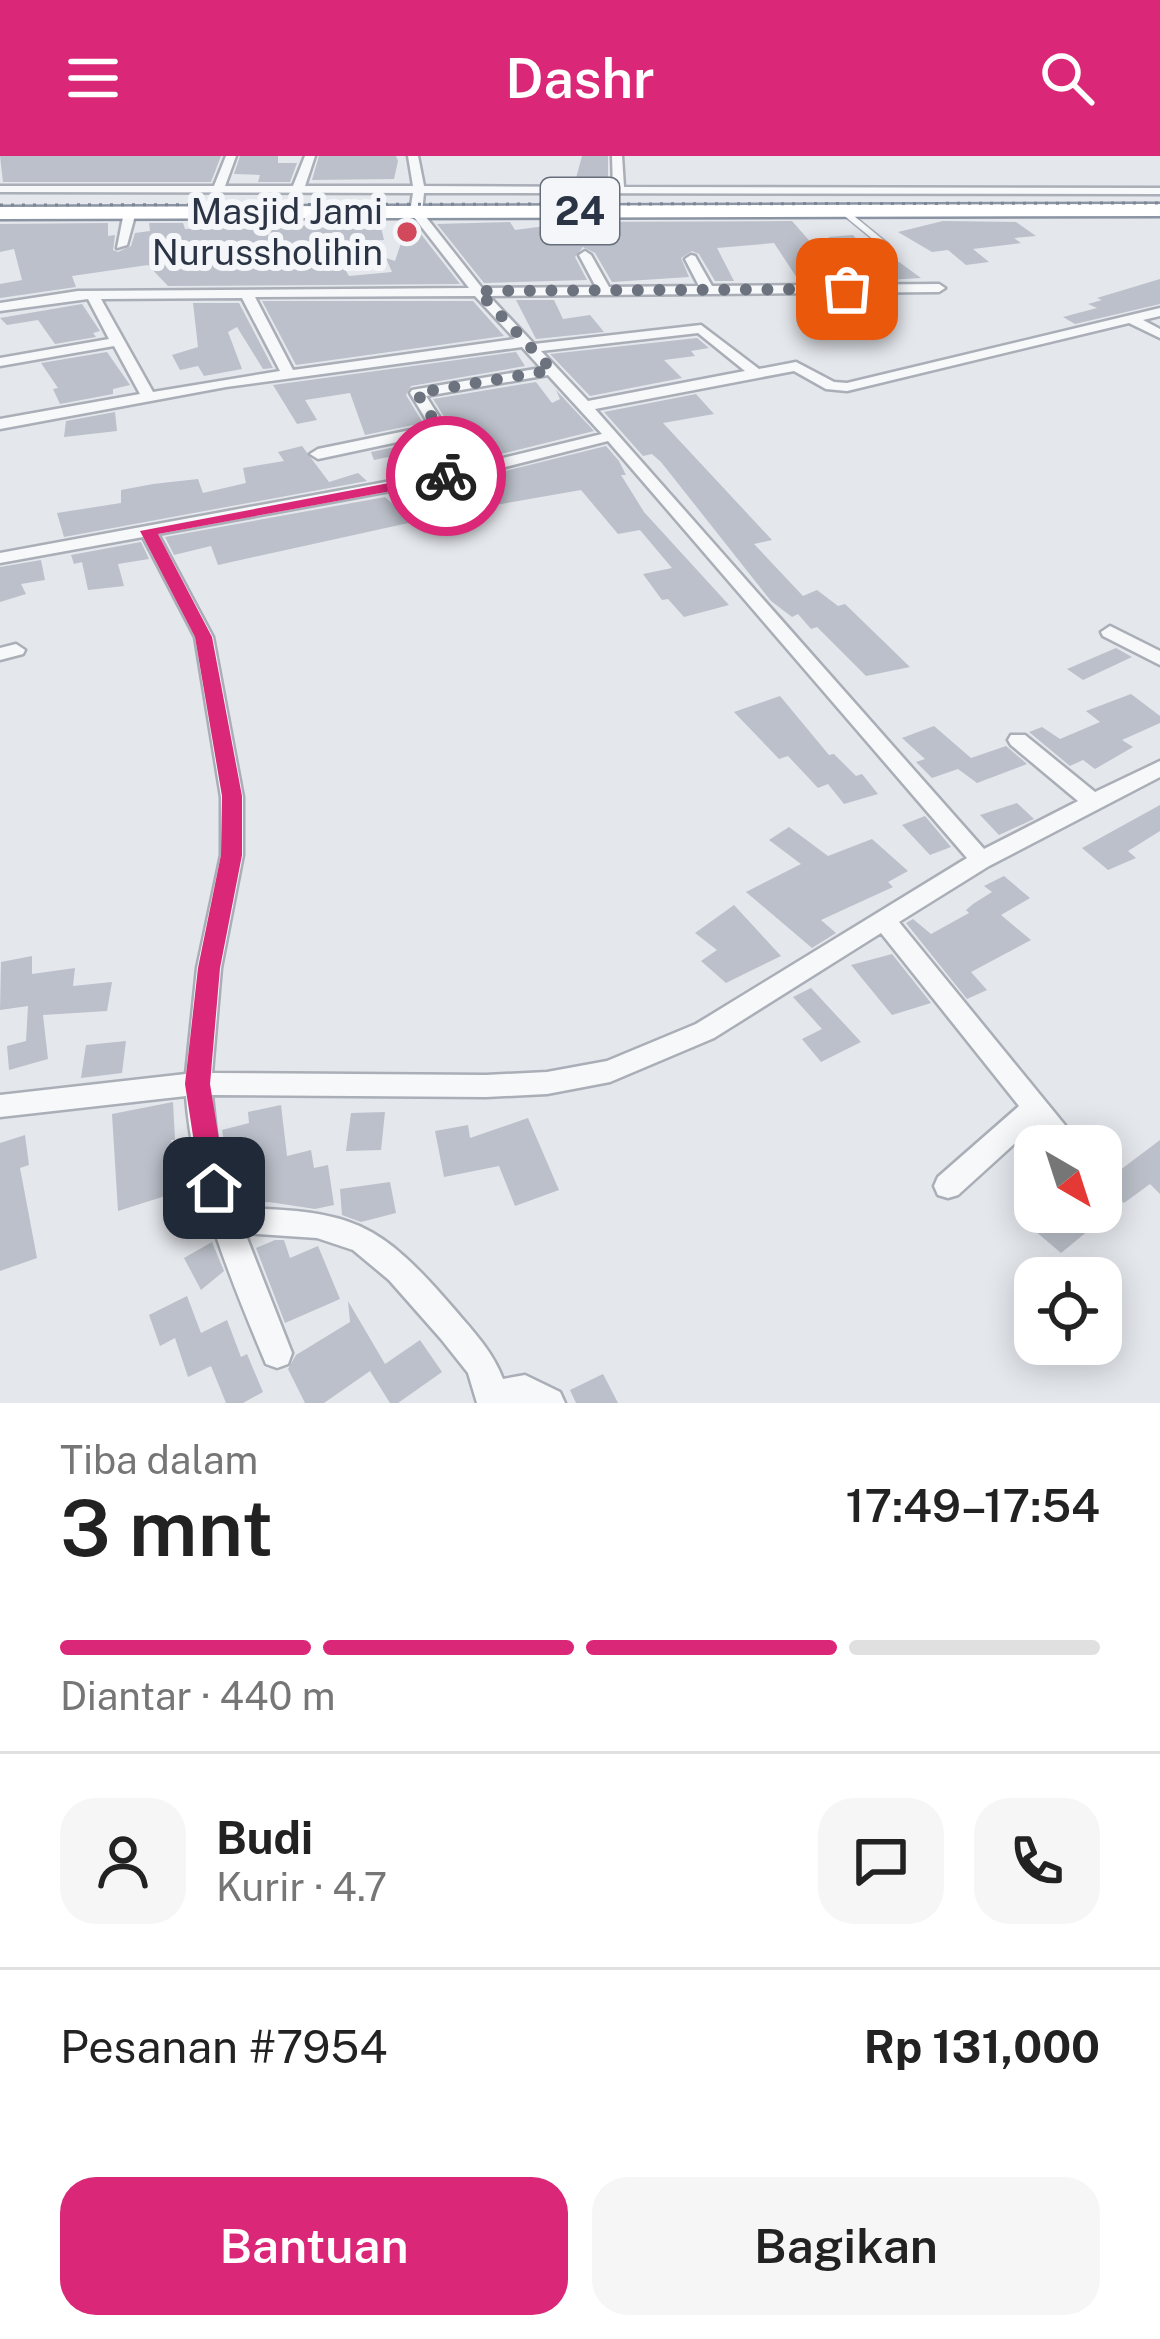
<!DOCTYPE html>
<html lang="id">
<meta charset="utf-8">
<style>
:root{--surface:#fff;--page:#f6f6f6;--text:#222;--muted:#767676;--line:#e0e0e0;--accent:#db2777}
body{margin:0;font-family:"Public Sans",sans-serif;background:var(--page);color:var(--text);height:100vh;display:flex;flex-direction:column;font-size:45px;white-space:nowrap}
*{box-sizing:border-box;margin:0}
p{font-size:39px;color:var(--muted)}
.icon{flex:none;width:66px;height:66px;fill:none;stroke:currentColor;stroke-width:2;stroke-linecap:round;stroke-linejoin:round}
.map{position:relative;height:1247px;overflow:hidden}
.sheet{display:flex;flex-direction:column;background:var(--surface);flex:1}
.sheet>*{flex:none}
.needle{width:78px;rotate:141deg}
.buttons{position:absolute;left:1014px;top:969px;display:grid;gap:24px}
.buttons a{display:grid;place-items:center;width:108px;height:108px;border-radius:24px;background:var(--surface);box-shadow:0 6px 30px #0003;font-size:60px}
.pin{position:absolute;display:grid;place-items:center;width:102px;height:102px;color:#fff;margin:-51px;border-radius:24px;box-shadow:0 6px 18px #0006}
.courier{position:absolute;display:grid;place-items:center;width:120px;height:120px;margin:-60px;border:9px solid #db2777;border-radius:50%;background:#fff;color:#222;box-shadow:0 3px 15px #0007}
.head em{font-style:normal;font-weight:600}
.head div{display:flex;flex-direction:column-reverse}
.head{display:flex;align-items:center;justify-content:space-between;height:204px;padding:0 60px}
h1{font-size:78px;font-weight:600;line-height:90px}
.bar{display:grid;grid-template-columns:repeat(4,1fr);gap:18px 12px;align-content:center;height:144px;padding:0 60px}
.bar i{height:15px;border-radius:9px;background:var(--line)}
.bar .selected{background:var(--accent)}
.bar p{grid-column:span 4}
.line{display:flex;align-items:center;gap:30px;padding:0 60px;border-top:3px solid var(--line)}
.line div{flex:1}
.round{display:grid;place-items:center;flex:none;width:126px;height:126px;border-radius:36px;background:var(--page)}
.cta{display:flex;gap:24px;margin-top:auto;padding:24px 60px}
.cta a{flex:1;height:138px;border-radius:36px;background:var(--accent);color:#fff;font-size:48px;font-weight:600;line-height:138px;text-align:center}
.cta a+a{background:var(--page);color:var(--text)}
header{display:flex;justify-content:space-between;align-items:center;height:156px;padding:0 60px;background:var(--accent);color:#fff;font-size:54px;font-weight:600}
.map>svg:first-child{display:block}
</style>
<header><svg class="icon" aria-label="menu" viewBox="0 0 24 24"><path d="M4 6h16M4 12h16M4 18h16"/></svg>Dashr<svg class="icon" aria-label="search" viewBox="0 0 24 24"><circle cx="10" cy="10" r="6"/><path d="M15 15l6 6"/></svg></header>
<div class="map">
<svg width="1160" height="1247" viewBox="0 0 1160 1247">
<rect width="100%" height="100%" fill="#e4e7ec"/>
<g fill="#bbc0ca">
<path d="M0 0H221L211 26H3Z"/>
<path d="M240 0H278V7H297L290 26H258L260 19 234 18Z"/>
<path d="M319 0H396L398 5 394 23 312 24Z"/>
<path d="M582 0H608V26H575Z"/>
<path d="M792 65 844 124 799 125 774 87 717 92 734 125H715L699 98 692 95 681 102 689 121 612 126 595 97 583 91 575 101 587 124 484 127 437 68 510 66 515 74 576 66Z"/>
<path d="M943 65 1016 66 1036 80 1014 82 1021 87 973 93 989 106 966 109 948 94 932 96 898 76Z"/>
<path d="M108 67V80L115 79 113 94 118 96 131 90 135 77 150 75 149 67H183L185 73 380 67 384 84 329 86 349 120 392 116 386 102 395 105 407 69 413 68 460 128 168 130 148 109 72 120 76 131 0 142V128L22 124 14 93 0 96V68Z"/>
<path d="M853 79 879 109 899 106 921 122 886 124 828 81Z"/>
<path d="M1160 123V148L1075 168 1063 161 1097 152 1088 148 1102 144 1097 142Z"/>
<path d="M516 144H554L563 163 590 159 604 176 536 183Z"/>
<path d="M262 145H473L504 180 296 209Z"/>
<path d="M193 147H239L273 212 263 213 237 171 228 176 242 213 204 220 198 210 180 214 172 199 198 191Z"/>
<path d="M82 148 100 175 93 177 96 181 55 188 38 164 7 169 0 162Z"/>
<path d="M697 182 709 192 691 195 695 200 664 204 682 222 590 240 550 198Z"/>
<path d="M107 196 130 229 113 233V238L60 248 53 233 58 232 41 207Z"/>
<path d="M516 196 525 210 411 230 406 239 423 267 365 279 350 237 305 244 317 264 297 268 273 229Z"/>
<path d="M536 226 552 247 560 243 556 234 594 275 472 305 433 243Z"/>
<path d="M696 238 714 258 663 267 772 384 754 388 803 440 817 434 838 450 845 448 910 511 866 520 817 471 811 473 798 458 792 461 771 445 661 306 652 298 643 300 604 256Z"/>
<path d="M115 256 117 275 64 281 66 265Z"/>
<path d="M433 283 449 310 402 318 393 300 374 304 371 296Z"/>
<path d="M302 290 329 326 358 317 367 325 64 381 57 357 121 347V334L153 328 198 323 203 337 246 327 243 312 284 305 278 296Z"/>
<path d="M606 290 619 305 626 319H621L644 356 729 449 684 461 668 443 662 444 643 418 672 412 640 374 618 378 581 334 467 354 453 328Z"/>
<path d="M385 341 413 366 218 409 211 390 174 399 165 381Z"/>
<path d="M141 386 149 403 118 408 124 430 88 434 82 406 74 408 71 399Z"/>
<path d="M41 404 45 424 21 428 26 438 0 446V411Z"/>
<path d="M1116 492 1132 501 1083 524 1067 513Z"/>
<path d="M1131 538 1160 560V567L1122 584 1133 591 1095 613 1083 604 1070 610 1029 576 1042 571 1060 583 1100 566 1086 555Z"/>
<path d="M780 540 829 599 834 598 856 620 862 618 878 638 844 648 828 628 818 632 788 600 779 603 734 556Z"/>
<path d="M934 570 971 602 1006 590 1027 608 977 627 958 613 932 622 916 606 925 603 902 582Z"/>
<path d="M1017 647 1034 663 999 679 980 659Z"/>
<path d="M1160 649V675L1128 695 1136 702 1108 714 1082 692Z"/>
<path d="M925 660 951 691 930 699 902 669Z"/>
<path d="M789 671 828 700 872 683 908 715 888 726 893 731 821 764 836 777 812 792 746 736 801 708 769 684Z"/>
<path d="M1004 720 1030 742 1001 759 1031 784 971 816 987 834 967 843 906 767 913 763 931 778 969 757 966 754 973 748 992 736 984 730Z"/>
<path d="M734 749 781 800 726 827 701 805 717 794 695 777Z"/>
<path d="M892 798 931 847 892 859 851 809Z"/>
<path d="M32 800V818L75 812 73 830 112 826 107 855 43 859 48 903 9 914 7 890 26 885 28 850 0 854 1 806Z"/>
<path d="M811 832 861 886 821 906 802 883 822 873 793 841Z"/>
<path d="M126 885 122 917 81 922 86 889Z"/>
<path d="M173 946 175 984H171L181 1035 118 1055 112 958Z"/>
<path d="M281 949 287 1000 311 994 314 1012 328 1009 334 1049 315 1053 269 1046 242 1048 237 1008 229 1011 222 974 249 967 248 956Z"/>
<path d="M385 956 381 994 346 995 351 957Z"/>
<path d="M528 962 559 1034 515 1050 499 1010 444 1021 435 975 468 969 470 982Z"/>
<path d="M25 979 29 1009 20 1012 37 1102 0 1115V987Z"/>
<path d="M1160 984V1038L1150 1028 1124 1047 1103 1027Z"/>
<path d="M390 1026 396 1057 361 1066 342 1059 340 1033Z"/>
<path d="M1059 1056H1111L1061 1097 1034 1074Z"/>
<path d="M275 1084H284L290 1102 318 1090 340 1143 285 1167 256 1092Z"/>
<path d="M212 1086 224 1115 201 1134 184 1102Z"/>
<path d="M187 1140 201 1177 227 1164 241 1201 247 1198 263 1236 243 1247H226L211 1210 188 1221 175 1182 160 1190 149 1159Z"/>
<path d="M348 1145 385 1208 420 1184 442 1216 398 1247H390L370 1215 324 1247H305L288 1213 296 1199 350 1166Z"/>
<path d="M603 1218 618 1247H576L570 1234Z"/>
</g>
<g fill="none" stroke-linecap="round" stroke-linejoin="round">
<g stroke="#a9aeb7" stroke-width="9">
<path id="lane" d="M842 54 886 90"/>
</g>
<g stroke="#a9aeb7" stroke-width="5">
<g id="street">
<path d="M226 0H236L225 30H293L305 0H315L305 30H413L408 0H418L424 30 613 31 612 0H622L624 31 1160 32V38L424 37 422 56 482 132 596 131 579 99 585 95 591 99 609 131 699 130 685 103 691 99 695 100 712 130 939 128 945 132 939 136 489 140 534 188 701 169 759 213 796 206 834 226 847 227 1160 152V160L1143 164 1160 173V182L1129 167 847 235 826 233 794 215 595 253 984 693 1078 645 1011 589 1008 584 1011 579H1025L1095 636 1160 605V621L989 710 899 766 1082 990H1052L1035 969 958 1039 948 1042 938 1039 934 1030 938 1021 1019 950 881 777 714 882 610 926 547 938 486 941 212 939 217 987 236 1052C352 1055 378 1064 455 1154 473 1175 493 1196 503 1223L525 1219 560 1236 565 1247H477L468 1217 441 1183 389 1124 353 1094 317 1082 245 1077 292 1197 288 1208 277 1212 266 1208C230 1122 193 1033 186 940L0 961V939L186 918 197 812 221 699V641L195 481 143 381 0 407V397L456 313 435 278 318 303 310 298 318 293 430 270 410 237 412 234 541 212 522 191 226 231 0 273V263L140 238 114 190 0 210V202L109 183 88 143 0 155V147L78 135 469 132 410 56 413 37 0 36V30H214ZM475 140 515 183 293 214 255 141ZM242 142 280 215 153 236 101 143ZM698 177 745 215 588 245 541 195ZM548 219 602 278 470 310 426 240ZM608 285 967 702 696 868 607 905 547 916 486 919 212 917 221 812 243 699V641L213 481 158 378 466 321Z"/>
<path d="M130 53 136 56 127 89 117 92 124 56Z"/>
<path d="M1110 470 1160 495V509L1103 480 1101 476Z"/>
<path d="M16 488 25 494 23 498 0 504V492Z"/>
</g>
</g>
<g stroke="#8b94a3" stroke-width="5">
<path id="highway" d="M1160 48V60L0 63V51Z"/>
</g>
<use href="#lane" stroke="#f7f8fa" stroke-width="6"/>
<use href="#street" fill="#f7f8fa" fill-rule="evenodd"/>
<use href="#highway" fill="#fff" fill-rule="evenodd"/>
<path stroke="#7d8696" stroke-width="3" stroke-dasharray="3 8" stroke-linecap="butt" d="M0 49 1160 47"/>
</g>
<path fill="#db2777" d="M446 316 451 324 158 378 212 481 242 640V699L220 812 210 928 227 1032 214 1044 201 1032 185 928 198 812 221 699 222 640 195 481 140 375Z"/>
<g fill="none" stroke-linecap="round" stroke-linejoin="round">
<path stroke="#6c737f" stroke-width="12" stroke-dasharray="0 21.6" d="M446 320 466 316 417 237 552 214 478 135 847 133"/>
</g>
<circle fill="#d1495b" stroke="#f4f6f9" stroke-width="4.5" cx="407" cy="76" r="12"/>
<g text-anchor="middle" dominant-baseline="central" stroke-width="12" stroke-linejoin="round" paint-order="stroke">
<g font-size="36" fill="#2b3445" stroke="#f4f6f9" text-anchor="end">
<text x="383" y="55">Masjid Jami<tspan x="383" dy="41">Nurussholihin</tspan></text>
</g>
<rect fill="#f4f6f9" stroke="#676e7b" stroke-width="3" x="541" y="22" width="78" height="66" rx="9"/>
<g font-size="39" font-weight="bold" fill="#2b3445">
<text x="580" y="55">24</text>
</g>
</g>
</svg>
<div class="buttons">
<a><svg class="needle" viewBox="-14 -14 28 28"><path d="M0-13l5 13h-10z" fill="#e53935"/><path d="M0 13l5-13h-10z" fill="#767676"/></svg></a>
<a><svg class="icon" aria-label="locate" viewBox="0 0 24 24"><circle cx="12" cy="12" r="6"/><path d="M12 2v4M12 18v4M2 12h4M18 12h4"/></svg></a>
</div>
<div class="pin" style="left:847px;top:133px;background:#ea580c"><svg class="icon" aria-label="bag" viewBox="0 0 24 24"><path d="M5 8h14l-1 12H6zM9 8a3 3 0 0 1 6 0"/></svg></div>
<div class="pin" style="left:214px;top:1032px;background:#1f2937"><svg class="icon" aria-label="home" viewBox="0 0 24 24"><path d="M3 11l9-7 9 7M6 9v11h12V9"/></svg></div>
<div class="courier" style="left:446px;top:320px"><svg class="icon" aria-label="bike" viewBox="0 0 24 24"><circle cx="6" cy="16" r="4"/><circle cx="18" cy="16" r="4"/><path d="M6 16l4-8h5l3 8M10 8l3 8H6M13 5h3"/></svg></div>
</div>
<section class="sheet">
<div class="head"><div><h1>3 mnt</h1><p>Tiba dalam</p></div><em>17:49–17:54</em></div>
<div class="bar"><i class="selected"></i><i class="selected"></i><i class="selected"></i><i></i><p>Diantar · 440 m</p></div>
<div class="line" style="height:216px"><a class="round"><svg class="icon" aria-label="person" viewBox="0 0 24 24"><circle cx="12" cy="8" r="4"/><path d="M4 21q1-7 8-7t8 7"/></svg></a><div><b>Budi</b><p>Kurir · 4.7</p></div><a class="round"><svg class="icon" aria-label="chat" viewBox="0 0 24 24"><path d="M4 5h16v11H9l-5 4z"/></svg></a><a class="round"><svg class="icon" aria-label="phone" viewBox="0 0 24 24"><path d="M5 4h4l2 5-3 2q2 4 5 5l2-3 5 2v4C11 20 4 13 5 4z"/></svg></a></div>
<div class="line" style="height:156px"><div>Pesanan #7954</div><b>Rp 131,000</b></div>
<div class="cta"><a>Bantuan</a><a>Bagikan</a></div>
</section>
